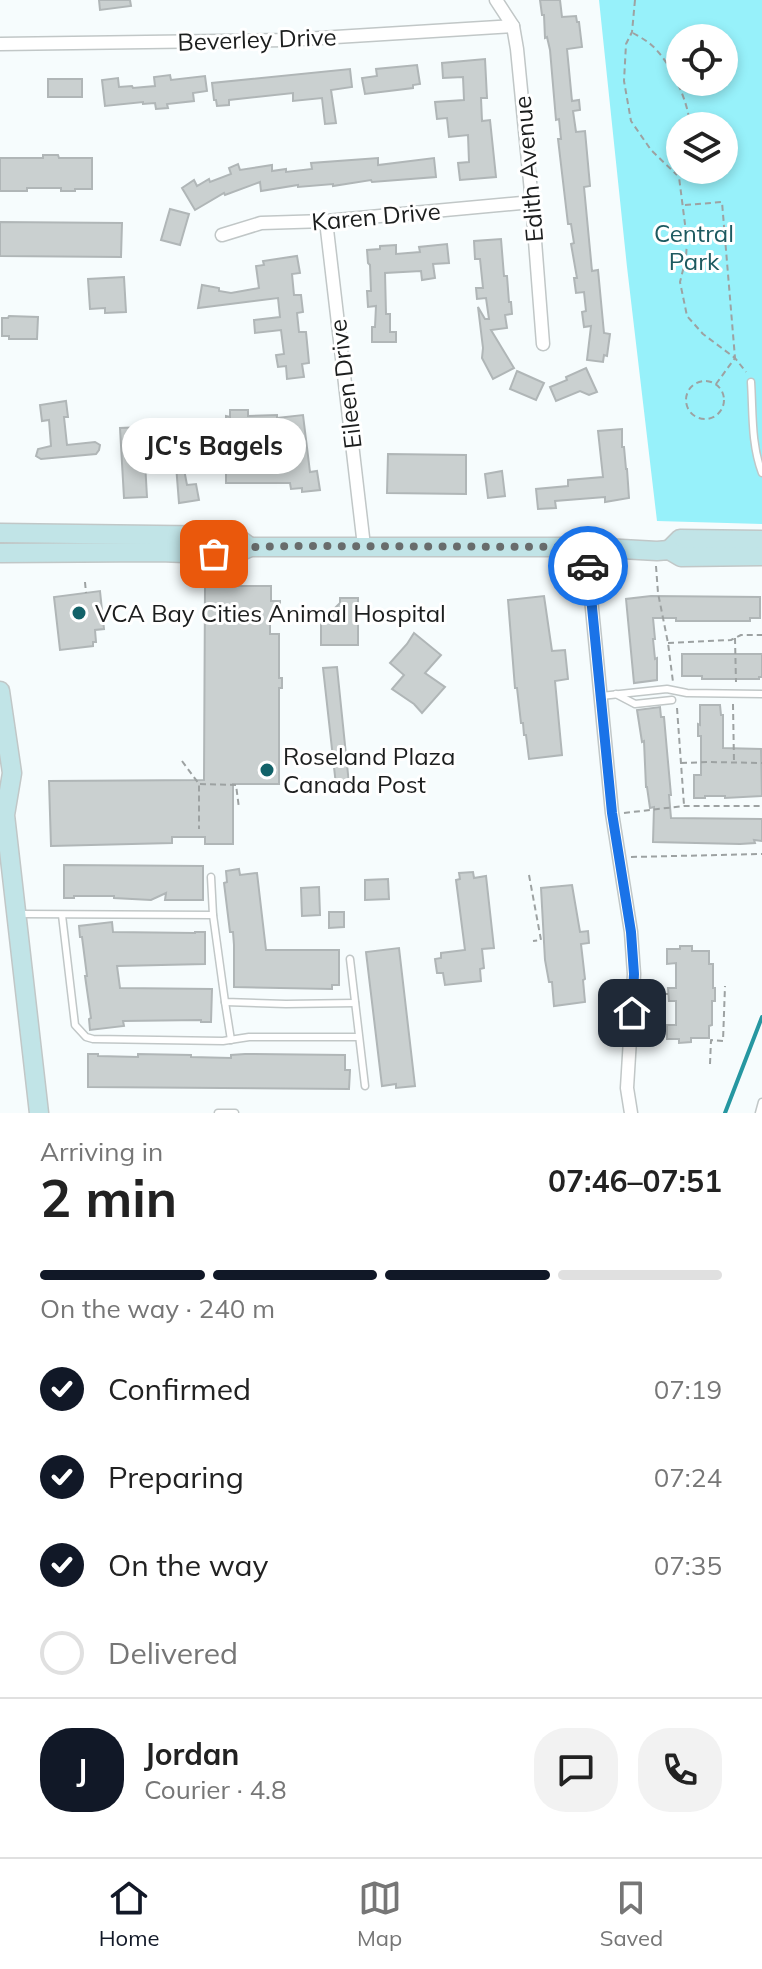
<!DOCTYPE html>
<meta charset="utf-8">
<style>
:root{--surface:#fff;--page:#f2f2f2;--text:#222;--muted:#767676;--line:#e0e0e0;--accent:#111827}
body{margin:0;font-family:Mulish,sans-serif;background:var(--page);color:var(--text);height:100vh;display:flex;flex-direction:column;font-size:30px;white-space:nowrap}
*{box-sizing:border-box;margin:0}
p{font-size:26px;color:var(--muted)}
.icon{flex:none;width:44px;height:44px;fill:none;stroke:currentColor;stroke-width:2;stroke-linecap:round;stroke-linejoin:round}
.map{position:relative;height:1113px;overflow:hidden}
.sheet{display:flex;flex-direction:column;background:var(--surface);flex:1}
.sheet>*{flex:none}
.fabs{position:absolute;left:666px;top:24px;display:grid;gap:16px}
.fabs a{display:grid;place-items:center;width:72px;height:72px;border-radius:50%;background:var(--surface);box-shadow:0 4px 12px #0003;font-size:40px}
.pin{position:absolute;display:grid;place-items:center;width:68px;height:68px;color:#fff;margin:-34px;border-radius:16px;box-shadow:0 4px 12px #0006}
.courier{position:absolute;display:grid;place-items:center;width:80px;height:80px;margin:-40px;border:6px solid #1a73e8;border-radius:50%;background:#fff;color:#222;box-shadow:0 2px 10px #0007}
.bubble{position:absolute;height:56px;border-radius:28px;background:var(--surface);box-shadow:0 4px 12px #0003;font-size:26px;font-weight:700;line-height:56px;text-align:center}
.headline em{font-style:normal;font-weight:700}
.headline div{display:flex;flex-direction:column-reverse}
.headline{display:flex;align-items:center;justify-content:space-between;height:136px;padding:0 40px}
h1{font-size:52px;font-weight:700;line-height:60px}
.bar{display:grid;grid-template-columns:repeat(4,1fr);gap:12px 8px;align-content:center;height:96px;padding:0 40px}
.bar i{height:10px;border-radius:6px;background:var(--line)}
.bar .active{background:var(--accent)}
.bar p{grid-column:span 4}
.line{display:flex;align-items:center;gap:20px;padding:0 40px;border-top:2px solid var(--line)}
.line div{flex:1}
.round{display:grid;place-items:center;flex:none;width:84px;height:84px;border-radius:32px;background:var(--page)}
ol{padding:0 40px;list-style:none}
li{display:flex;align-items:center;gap:24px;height:88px}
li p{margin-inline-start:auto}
li .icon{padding:8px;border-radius:50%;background:var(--accent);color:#fff;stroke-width:4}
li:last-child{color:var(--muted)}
li i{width:44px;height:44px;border:4px solid var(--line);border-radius:50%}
.tab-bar{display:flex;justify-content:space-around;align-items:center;height:112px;border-top:2px solid var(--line);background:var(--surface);font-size:22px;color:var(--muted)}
.tab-bar a{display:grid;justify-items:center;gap:4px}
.tab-bar .active{color:var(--accent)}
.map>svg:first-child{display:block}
</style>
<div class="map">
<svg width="762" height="1113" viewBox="0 0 762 1113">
<rect width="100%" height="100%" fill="#f6fcfd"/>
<path fill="#97f1fa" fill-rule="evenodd" d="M599 0H762V524L657 521 627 267ZM680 38H724V82H680ZM680 126H724V170H680Z"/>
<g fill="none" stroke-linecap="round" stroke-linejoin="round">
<path stroke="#2697a1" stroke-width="4" d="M725 1113 762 1017"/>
</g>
<g fill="#cad0d0" stroke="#b0b6b7" stroke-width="2">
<path d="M99 0H130L131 6 100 10Z"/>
<path d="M540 0H560L562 17 576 16 577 22H579L582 47 567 49 572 101 579 100 580 110 573 111 576 132 585 131 590 186 584 187 592 271 598 270 604 333 610 334 607 356 604 355 603 362 587 360 591 326 584 327 582 312 586 311 584 292 576 293 574 278H577L571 244 574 243 571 224H568L558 139H561L559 119 556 120 550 50 547 37 545 38 544 15H542Z"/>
<path d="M485 59 487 98H481L482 121 490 120 496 177 460 180 458 163 469 162 468 135 449 137 447 118 437 119 435 102 464 100 463 77 443 78 442 63Z"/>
<path d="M417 65 420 84 413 85V88L365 94 362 78 377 76 376 69Z"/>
<path d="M350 69 352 87 331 90 336 123 325 124 322 98 293 101V93L229 100V105L217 106 216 100H214L212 83Z"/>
<path d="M170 75 171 80 205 76 207 91 193 93 194 101 167 104 168 108 156 109 155 103 143 104V102L105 106 102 80 118 78 119 87 132 86 133 88 155 86 154 77Z"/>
<rect x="48" y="79" width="34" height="18"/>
<path d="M43 155H58L59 158H92V189H75V191H61V188H27V191H0V158H43Z"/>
<path d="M378 158V165L434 158 436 177 372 182 371 180 333 186V184L298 187V185L261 191 260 182 225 195 224 193 195 210 182 188 194 180 197 186 209 179 210 182 231 174 229 168 238 164 240 170 272 165V171L286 169V172L312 169 311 163Z"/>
<path d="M170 209 189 214 180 245 161 240Z"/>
<path d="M0 222 122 223 121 257 0 256Z"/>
<path d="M501 239 504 276H507L509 302H511L512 314 505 315 507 328 491 330 514 368 493 379 482 358 483 348 478 307 485 319H489L486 298 477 299 476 288H483L480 259H475L474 241Z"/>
<path d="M447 244 449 263 433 264 435 278 422 280 421 271 385 273 386 314H390V332H396V342H372V327H375L376 306 368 307 367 291H371L370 265 368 263 367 250 380 249V246L396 245V254L420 252 419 247Z"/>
<path d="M297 256 300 273 292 274 294 295H301L303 312 297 313 299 332H306L309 363 302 364 304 377 287 379 286 366 278 367 276 355 284 354 281 330 255 333 254 320 280 317 278 298 198 308 202 285 219 288V291L231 293 259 288 256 266 264 265 263 261Z"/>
<path d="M124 277 126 312 105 313V308L90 309 88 279Z"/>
<path d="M9 316 38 317 37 339H9V336H2V318H8Z"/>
<path d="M586 368 597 392 589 395 580 391 556 401 550 387 567 380 566 377Z"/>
<path d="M517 371 544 383 536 400 510 389Z"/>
<path d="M66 401 68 417H64L67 445 95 442 100 445 99 450 96 454 41 459 36 456 38 449 51 446 49 420 42 421 40 405Z"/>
<path d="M230 410H248V416L277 415V418L303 415 310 472 317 471 320 490 302 492V488L291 489 290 483H226V416L230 417Z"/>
<path d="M143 427 147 497 124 498 120 428Z"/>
<path d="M622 429V447H624L626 469H627L629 498 605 502V497L555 501 556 508 538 509 536 489 568 486V480L603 477 598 431Z"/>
<path d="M388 454 466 455V494L387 493Z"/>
<path d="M183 464 187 485 196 484 199 500 179 503 176 465Z"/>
<path d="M502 471 505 496 488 498 485 474Z"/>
<path d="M205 586H271V601H280V615H270V634H279V678H282V688H279V784H233V844H205V837H172V843L51 846 49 781 204 780Z"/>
<path d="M100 591 104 629 95 630 96 642H93V646L60 650 54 597Z"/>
<path d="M544 596 552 651 565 650 568 679 555 681 562 755 529 759 526 735H524L523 723H521L517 688H515L508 600Z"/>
<path d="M651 596 760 597V618H750V621H676V618H653L655 639H653L655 659 657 658V680L634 683 626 599Z"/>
<path d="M340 598H358V645H321V614H329L340 603Z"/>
<path d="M414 633 441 655 425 673 445 687 422 713 414 704 392 689 404 675 390 663 407 644Z"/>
<path d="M682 654H762V677H759V679H702V676H682Z"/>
<path d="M337 667 349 784 336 785 323 668Z"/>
<path d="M700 705H720L721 715H723V748L761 749 762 796 725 798V796H705V798H694V775H701V736H698V724L700 725Z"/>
<path d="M660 707 661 717H664L667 751 671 795H669L671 818 762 819V841L754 840 755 843 740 844 653 842 654 807 650 808 647 787H646L644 741 642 742 637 710Z"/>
<path d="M64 865 203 866V900H165L166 893 151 900 114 898V896H74V898H64Z"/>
<path d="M239 869 240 875 257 873 266 950H339V985H332V989L234 987V945L233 932H230L224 883 227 882 226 871Z"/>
<path d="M473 872 474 878 486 876 494 948 482 949 484 968 480 969 481 981 445 985 443 973H437L435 959 441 958V953L465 950 456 880 460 879 459 873Z"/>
<path d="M388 879 389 899 365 900V880Z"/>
<path d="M572 885 580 932 588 931 589 943 581 944 585 979 583 980 585 1002 554 1006 552 982H549L545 960 541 888Z"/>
<path d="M319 887 320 915 302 916 301 888Z"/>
<path d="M329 912H344V927L329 928Z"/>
<path d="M112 922 113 932 195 933V932H205V964L117 966 120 988 212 989 211 1022H201V1020L123 1021 124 1026 90 1030 89 1019 91 1018 85 976H87L82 937H80L79 926Z"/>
<path d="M680 946H692V951H709V964H713V988H715V1001H712V1025L709 1026V1038H691V1042L679 1043V1039H667V1025H676V1001H669L668 988H676V963L667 964V949H680Z"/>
<path d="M399 948 415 1086 396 1088V1084L382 1086 366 952Z"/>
<path d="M88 1054H98V1056L138 1057V1054L191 1055V1057L231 1058V1055L245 1054 345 1055V1070H350L349 1089 88 1087Z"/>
</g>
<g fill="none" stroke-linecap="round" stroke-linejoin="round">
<g stroke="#c1c7c7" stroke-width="9">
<g id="lane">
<path d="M751 382C753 412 751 444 762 473"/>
<path d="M616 694 635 704 672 700"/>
<path d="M601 696 667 689 687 693 762 694"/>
<path d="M211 877 213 915 225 1002 286 1004 355 1003"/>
<path d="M20 914 213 915"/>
<path d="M62 915 75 1025 86 1037 93 1039 223 1041 249 1037H358"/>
<path d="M350 959 365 1086"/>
<path d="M225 1002 231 1040"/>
<path d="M218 1113H235"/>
<path d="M759 1113 762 1102"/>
</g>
</g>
<g stroke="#c1c7c7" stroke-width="15">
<g id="street">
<path d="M496 0 513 26 517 49 532 202 543 344"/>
<path d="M0 44 287 40 513 26"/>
<path d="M326 221 364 546"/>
<path d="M222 235 261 223 326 221 532 202"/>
<path d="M586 547 612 813 631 932 634 974 627 1088 631 1113"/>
</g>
</g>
<g stroke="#c1c7c7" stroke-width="21">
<g id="secondary">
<path d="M0 533 235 536 250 547"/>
<path d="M669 550 680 539 762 540"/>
<path d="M0 553 160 552 233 555 250 547H586L657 551 669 550 681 557 762 556"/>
<path d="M0 691 12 773 5 815 39 1113"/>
</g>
</g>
<g stroke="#9da2a2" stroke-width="2" stroke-dasharray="6 4" stroke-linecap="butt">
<path d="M635 0 632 32 626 44 624 81 631 121 651 150 677 175"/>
<path d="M633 33C638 36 644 39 649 43 669 58 689 102 690 126"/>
<path d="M682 170 679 177 687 240 686 258 680 282 687 316 703 334 735 358 746 372"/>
<path d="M685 205 722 202 735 358 716 384"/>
<circle cx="705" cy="400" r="19"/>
<path d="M656 566 658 593 668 643 673 682"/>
<path d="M85 582 86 593"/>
<path d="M735 638 736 682"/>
<path d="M668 643 731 640 741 635H762"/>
<path d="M733 704 734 763"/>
<path d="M677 708 684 805"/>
<path d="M182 761 199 784V829"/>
<path d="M681 763 710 762 762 763"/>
<path d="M200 784 236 785 239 808"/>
<path d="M624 813 684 806H762"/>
<path d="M631 857 762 854"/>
<path d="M529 875 541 940 533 941"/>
<path d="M652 993 668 994"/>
<path d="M710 1064 711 1040 723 1041 725 986"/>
</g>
<use href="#lane" stroke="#fff" stroke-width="6"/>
<use href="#street" stroke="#fff" stroke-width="12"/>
<use href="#secondary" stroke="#c1e4e7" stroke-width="18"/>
</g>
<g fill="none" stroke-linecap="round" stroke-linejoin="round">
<path stroke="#686c6c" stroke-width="8" stroke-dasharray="0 14.4" d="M214 554 233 555 250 547 302 546 586 547 588 566"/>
<path stroke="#1a73e8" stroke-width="10" d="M588 566 612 813 631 932 634 974 632 1013"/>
</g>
<g fill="#126269" stroke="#fff" stroke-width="3">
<circle cx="79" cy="613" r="8"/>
<circle cx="267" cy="770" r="8"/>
</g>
<g text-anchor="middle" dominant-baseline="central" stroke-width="6" stroke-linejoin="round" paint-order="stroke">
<g font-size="24" fill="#1c1e1e" stroke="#fff">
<text transform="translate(257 39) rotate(-2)">Beverley Drive</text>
<text transform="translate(528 169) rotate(-95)">Edith Avenue</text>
<text transform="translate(376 216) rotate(-5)">Karen Drive</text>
<text transform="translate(345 384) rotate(-97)">Eileen Drive</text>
</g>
<g font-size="24" fill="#1d5a60" stroke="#fff">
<text x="694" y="233">Central<tspan x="694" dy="28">Park</tspan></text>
</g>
<g font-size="24" fill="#1c1e1e" stroke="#fff" text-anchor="start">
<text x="95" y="613">VCA Bay Cities Animal Hospital</text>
<text x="283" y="756">Roseland Plaza<tspan x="283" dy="28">Canada Post</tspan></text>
</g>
</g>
</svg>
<div class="fabs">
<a><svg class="icon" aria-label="locate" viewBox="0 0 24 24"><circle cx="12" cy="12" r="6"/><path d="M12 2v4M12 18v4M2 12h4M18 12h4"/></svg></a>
<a><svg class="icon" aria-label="layers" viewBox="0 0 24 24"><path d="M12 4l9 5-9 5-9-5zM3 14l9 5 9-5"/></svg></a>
</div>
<div class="pin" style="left:214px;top:554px;background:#ea580c"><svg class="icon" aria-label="bag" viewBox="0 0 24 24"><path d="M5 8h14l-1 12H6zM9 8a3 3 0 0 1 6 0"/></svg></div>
<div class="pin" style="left:632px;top:1013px;background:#1f2937"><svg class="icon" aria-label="home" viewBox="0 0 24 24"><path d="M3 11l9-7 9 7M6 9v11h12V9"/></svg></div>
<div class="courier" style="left:588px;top:566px"><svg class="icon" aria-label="car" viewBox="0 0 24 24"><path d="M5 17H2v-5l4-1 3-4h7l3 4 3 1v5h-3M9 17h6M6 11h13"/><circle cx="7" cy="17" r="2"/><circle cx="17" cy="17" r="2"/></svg></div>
<div class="bubble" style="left:122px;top:418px;width:184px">JC's Bagels</div>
</div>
<section class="sheet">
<div class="headline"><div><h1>2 min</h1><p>Arriving in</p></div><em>07:46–07:51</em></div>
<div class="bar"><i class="active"></i><i class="active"></i><i class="active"></i><i></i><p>On the way · 240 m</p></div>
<ol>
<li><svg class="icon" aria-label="check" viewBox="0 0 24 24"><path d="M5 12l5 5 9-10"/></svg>Confirmed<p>07:19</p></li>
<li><svg class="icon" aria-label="check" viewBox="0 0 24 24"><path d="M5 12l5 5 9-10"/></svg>Preparing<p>07:24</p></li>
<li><svg class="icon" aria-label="check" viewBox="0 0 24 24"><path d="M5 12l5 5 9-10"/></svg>On the way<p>07:35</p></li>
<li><i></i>Delivered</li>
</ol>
<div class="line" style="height:144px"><b class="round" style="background:var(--accent);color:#fff">J</b><div><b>Jordan</b><p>Courier · 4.8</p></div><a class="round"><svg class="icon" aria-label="chat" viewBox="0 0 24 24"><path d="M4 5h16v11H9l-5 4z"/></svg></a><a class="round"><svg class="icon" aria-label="phone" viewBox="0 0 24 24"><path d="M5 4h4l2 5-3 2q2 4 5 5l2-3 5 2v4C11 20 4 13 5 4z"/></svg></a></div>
</section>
<nav class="tab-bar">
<a class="active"><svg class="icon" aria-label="home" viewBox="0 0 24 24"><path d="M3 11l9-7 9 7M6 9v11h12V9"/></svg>Home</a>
<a><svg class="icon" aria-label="map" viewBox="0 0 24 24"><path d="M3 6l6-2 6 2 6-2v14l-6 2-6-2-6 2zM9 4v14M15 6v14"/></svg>Map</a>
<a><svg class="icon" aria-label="saved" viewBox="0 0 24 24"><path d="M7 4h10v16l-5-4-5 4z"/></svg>Saved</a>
</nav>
